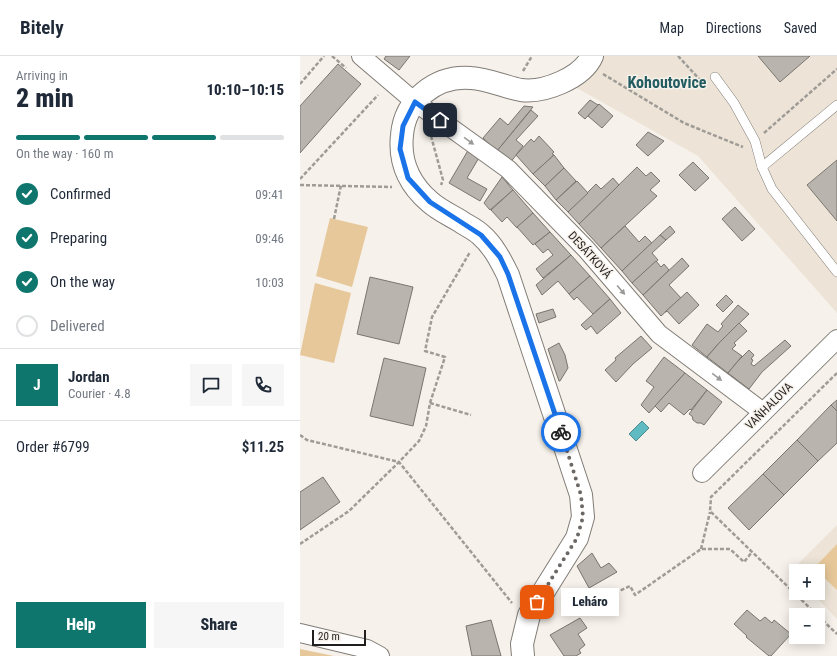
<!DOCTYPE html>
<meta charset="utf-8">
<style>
:root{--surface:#fff;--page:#f6f6f7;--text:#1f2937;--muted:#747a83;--line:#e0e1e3;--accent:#0f766e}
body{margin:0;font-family:"Roboto Condensed",sans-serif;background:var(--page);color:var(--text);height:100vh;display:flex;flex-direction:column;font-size:15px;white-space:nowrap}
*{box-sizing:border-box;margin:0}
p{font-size:13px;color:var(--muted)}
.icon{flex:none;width:22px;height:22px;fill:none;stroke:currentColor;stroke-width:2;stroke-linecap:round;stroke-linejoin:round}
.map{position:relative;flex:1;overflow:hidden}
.panel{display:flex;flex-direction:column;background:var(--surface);width:300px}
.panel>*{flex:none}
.fabs{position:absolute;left:489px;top:508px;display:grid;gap:8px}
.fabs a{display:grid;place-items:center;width:36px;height:36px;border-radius:0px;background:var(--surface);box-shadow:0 2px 10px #0003;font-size:20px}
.scale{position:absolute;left:12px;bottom:10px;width:54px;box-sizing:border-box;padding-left:4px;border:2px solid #211f1d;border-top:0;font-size:11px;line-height:14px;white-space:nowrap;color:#211f1d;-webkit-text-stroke:3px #f6f1ea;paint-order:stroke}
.pin{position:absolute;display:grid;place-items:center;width:34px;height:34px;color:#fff;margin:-17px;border-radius:8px;box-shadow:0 2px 6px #0006}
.courier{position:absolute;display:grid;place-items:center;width:40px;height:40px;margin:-20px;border:3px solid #1a73e8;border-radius:50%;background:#fff;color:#222;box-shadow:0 1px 5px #0007}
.bubble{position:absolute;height:28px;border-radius:0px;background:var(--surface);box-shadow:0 2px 10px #0003;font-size:13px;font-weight:800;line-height:28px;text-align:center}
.summary em{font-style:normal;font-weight:800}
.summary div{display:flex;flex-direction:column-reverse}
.summary{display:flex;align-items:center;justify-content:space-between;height:68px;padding:0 16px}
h1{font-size:26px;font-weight:800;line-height:30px}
.bar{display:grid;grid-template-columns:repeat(4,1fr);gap:6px 4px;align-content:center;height:48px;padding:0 16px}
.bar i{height:5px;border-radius:3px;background:var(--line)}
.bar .current{background:var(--accent)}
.bar p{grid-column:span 4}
.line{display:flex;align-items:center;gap:10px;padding:0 16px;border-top:1px solid var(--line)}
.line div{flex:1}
.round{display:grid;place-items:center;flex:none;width:42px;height:42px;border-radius:0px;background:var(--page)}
ol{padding:0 16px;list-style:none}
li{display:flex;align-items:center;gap:12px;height:44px}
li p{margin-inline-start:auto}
li .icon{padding:4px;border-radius:50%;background:var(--accent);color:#fff;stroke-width:4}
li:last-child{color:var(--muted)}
li i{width:22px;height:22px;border:2px solid var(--line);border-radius:50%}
.button{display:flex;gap:8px;margin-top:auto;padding:8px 16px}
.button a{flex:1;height:46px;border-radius:0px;background:var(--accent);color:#fff;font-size:16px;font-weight:800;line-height:46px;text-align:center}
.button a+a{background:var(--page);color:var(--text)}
header{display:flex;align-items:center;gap:24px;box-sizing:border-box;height:56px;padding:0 20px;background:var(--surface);border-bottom:1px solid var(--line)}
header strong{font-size:19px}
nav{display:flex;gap:22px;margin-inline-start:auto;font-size:14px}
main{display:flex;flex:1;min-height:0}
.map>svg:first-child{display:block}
</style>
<header>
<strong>Bitely</strong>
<nav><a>Map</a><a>Directions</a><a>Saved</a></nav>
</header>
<main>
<section class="panel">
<div class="summary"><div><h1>2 min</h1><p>Arriving in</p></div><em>10:10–10:15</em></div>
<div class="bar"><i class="current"></i><i class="current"></i><i class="current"></i><i></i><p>On the way · 160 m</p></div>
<ol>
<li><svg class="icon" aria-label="check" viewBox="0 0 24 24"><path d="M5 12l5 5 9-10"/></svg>Confirmed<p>09:41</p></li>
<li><svg class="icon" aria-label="check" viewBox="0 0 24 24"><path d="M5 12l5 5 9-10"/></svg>Preparing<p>09:46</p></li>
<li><svg class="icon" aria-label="check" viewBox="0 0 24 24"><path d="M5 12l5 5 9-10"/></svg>On the way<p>10:03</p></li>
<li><i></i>Delivered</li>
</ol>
<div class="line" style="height:72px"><b class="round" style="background:var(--accent);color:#fff">J</b><div><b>Jordan</b><p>Courier · 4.8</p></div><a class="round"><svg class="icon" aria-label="chat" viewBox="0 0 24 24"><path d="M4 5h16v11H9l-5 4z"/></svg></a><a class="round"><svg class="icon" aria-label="phone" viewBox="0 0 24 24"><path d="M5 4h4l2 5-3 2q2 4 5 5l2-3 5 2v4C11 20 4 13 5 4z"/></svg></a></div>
<div class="line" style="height:52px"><div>Order #6799</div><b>$11.25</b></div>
<div class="button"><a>Help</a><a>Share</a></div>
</section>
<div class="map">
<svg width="537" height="600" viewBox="0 0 537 600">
<rect width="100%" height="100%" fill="#f6f1ea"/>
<g fill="#ede4d7">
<path d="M299 0H537V257L398 100 275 31Z"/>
<path d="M537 469V563L512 537H518V515H496V521L491 515Z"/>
</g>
<g fill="#e7c89a">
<path d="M30 162 68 171 52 231 16 220Z"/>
<path d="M15 227 51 237 34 307 0 299Z"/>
<path d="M537 488V534L514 512Z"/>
<path d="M0 593 34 600H0Z"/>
</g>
<path fill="#5fbbc1" stroke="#4c8c90" d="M342 365 349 372 336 385 329 378Z"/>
<g fill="#b9b5ae" stroke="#79756f">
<path d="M86 0H110L99 14 84 3Z"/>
<path d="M458 0H510L480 26Z"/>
<path d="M38 8 61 28 0 97V50Z"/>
<path d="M290 44 298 49 299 48 285 63 278 57Z"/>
<path d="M299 48 313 60 302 72 288 60Z"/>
<path d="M224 50 233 51 197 95 183 82 200 62 208 69Z"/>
<path d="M231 54 238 60 216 84 223 90 210 107 197 95Z"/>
<path d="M348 76 364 85 348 100 336 89Z"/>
<path d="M239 80 254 96 252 98 254 99 233 118 216 99 231 83 234 86Z"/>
<path d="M170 91 180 100 167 122 187 133 180 145 149 127Z"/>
<path d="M254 99 264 112 245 130 233 118Z"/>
<path d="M537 104V165L507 129Z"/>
<path d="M393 106 409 122 395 135 379 119Z"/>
<path d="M337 111 346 120 351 116 360 125 350 134 357 140 301 192 279 168Z"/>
<path d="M264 112 276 125 256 144 245 130Z"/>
<path d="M202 121 213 134 190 154 184 147Z"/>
<path d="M313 122 319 129 279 168 268 156 296 128 301 133Z"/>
<path d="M277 125 288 137 268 156 256 144Z"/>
<path d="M213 134 233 157 217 172 207 161 202 166 191 154Z"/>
<path d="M435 151 455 173 442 185 422 163Z"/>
<path d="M233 157 250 176 233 189 217 171Z"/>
<path d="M325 170 339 186 345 180 352 187 322 215 301 192Z"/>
<path d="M370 170 375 176 366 184 360 179Z"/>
<path d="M250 176 271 199 243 222 236 213 253 199 248 193 243 197 235 188Z"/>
<path d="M360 179 366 184 352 197 358 204 332 227 322 215Z"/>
<path d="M271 199 290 220 269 238 258 225 242 239 236 229Z"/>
<path d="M382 202 389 210 369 229 381 242 361 260 343 239Z"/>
<path d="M356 205 361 211 364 208 369 214 343 239 332 227Z"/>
<path d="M290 220 310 243 293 258 277 241 274 244 269 238Z"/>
<path d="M70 221 113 231 99 288 57 278Z"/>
<path d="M387 236 399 249 379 268 367 255 365 256Z"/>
<path d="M426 239 433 246 423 256 416 249Z"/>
<path d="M310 243 321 257 297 278 291 270 286 274 281 269Z"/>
<path d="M438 249 449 258 419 287 407 301 392 289 407 268 418 276 423 270 421 268Z"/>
<path d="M253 253 256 261 239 267 236 258Z"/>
<path d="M439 267 447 275 434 287 436 289 432 293 442 300 428 317 407 301 419 287Z"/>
<path d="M341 280 352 292 333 308 316 326 305 314 316 304 315 302Z"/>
<path d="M485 284 491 290 462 316 449 333 428 317 438 305 449 294 454 299 451 303 453 304 451 308 454 310Z"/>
<path d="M259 287 265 299 268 312 260 325H259L248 293Z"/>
<path d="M364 301 385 317 349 357 341 349 354 331 346 325Z"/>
<path d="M84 302 126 312 113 370 70 360Z"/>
<path d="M385 317 407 334 391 354 390 353 384 359 369 347 361 356 355 350Z"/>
<path d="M407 334 422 346 404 369 401 367H397L393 364 392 360 389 358Z"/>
<path d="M537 344V355L531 349Z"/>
<path d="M531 349 537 355V387L518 405 497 384Z"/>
<path d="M497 384 518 405 484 439 463 418Z"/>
<path d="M463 418 484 439 449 474 428 452Z"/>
<path d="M23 421 40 446 0 474V436Z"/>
<path d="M292 497 301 512 309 507 317 516 289 532 277 510Z"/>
<path d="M447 554 460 565 465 561 472 567 474 564 491 578 471 600H469L446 581 447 580 434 568Z"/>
<path d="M280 562 287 572 278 578 285 589 279 594 281 597 276 600H264L250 579Z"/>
<path d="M191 564 201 600H172L166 570Z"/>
</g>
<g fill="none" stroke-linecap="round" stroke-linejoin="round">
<g stroke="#817c76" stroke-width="10">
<g id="lane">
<path d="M415 21 434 47 455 85 462 111 472 133 537 216"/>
<path d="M462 111 537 49"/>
</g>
</g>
<g stroke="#817c76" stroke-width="20">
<g id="street">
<path d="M61 0 115 46 208 113 286 193 359 278 463 356"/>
<path d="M402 417 537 283"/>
<path d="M0 577 67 593 80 600"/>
</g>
</g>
<g stroke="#817c76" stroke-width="24">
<path id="secondary" d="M223 600 222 588 229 559 277 482 283 461 281 439 208 219C201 205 193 189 181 179 175 173 167 170 160 165 150 159 139 154 130 146 109 128 99 106 102 79 105 44 136 19 171 22 188 23 205 31 221 34 244 37 282 22 292 0"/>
</g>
<g stroke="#9f9b96" stroke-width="2.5" stroke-dasharray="4 2" stroke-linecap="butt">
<path d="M32 0 46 12"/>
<path d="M378 0 402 26"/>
<path d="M223 15 232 0"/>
<path d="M303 18 384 67 443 91"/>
<path d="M0 28 24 0"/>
<path d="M464 77 537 13"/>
<path d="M131 80 143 124 141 129"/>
<path d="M0 123 78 39"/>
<path d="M0 129 92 131"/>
<path d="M34 163 41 129"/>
<path d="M130 347 171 359"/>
<path d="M0 379 7 384 99 406 212 547"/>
<path d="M0 488 49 455 99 406 119 385 126 370 130 347 145 301 125 295 132 261 170 196"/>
<path d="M401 493 410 456"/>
<path d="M286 544 306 534 309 540 330 530 335 539 401 493H430L444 506 452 496"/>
<path d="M517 559 410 455 411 441 537 317"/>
<path d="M518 560 537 578"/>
</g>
<use href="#lane" stroke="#fff" stroke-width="9"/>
<use href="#street" stroke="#fff" stroke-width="18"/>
<use href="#secondary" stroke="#fff" stroke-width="22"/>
</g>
<defs><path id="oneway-solid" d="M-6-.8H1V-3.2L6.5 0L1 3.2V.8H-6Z"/></defs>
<g fill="#9b9a99">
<use href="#oneway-solid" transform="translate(169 85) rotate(36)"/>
<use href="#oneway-solid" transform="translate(321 234) rotate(49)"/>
<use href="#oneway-solid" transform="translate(417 321) rotate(37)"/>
</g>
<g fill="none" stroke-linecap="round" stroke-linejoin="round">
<path stroke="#6c6865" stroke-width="4" stroke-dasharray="0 7.2" d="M237 546 277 482 283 461 281 439 261 376"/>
<path stroke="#1a73e8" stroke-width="5" d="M140 64 115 46 103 70 100 93 108 122 130 146 181 179 200 201 208 218 261 376"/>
</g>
<g text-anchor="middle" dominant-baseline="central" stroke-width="3" stroke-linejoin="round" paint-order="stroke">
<g font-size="12" fill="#211f1d" stroke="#f6f1ea">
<text transform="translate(290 199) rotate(48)">DESÁTKOVÁ</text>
<text transform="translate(469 350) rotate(-45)">VAŇHALOVA</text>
</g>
<g font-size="16" font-weight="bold" fill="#235d61" stroke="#f6f1ea">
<text x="367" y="26">Kohoutovice</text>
</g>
</g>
</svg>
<div class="fabs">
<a>+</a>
<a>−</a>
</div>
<div class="scale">20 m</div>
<div class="pin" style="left:237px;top:546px;background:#ea580c"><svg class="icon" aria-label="bag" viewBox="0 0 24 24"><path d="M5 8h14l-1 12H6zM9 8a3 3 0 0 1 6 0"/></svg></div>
<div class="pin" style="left:140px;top:64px;background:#1f2937"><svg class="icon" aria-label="home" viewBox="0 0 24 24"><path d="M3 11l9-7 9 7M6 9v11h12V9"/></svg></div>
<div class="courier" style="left:261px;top:376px"><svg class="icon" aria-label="bike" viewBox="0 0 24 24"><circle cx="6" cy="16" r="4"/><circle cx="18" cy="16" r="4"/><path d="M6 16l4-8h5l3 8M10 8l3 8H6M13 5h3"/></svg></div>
<div class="bubble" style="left:261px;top:532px;width:58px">Leháro</div>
</div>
</main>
